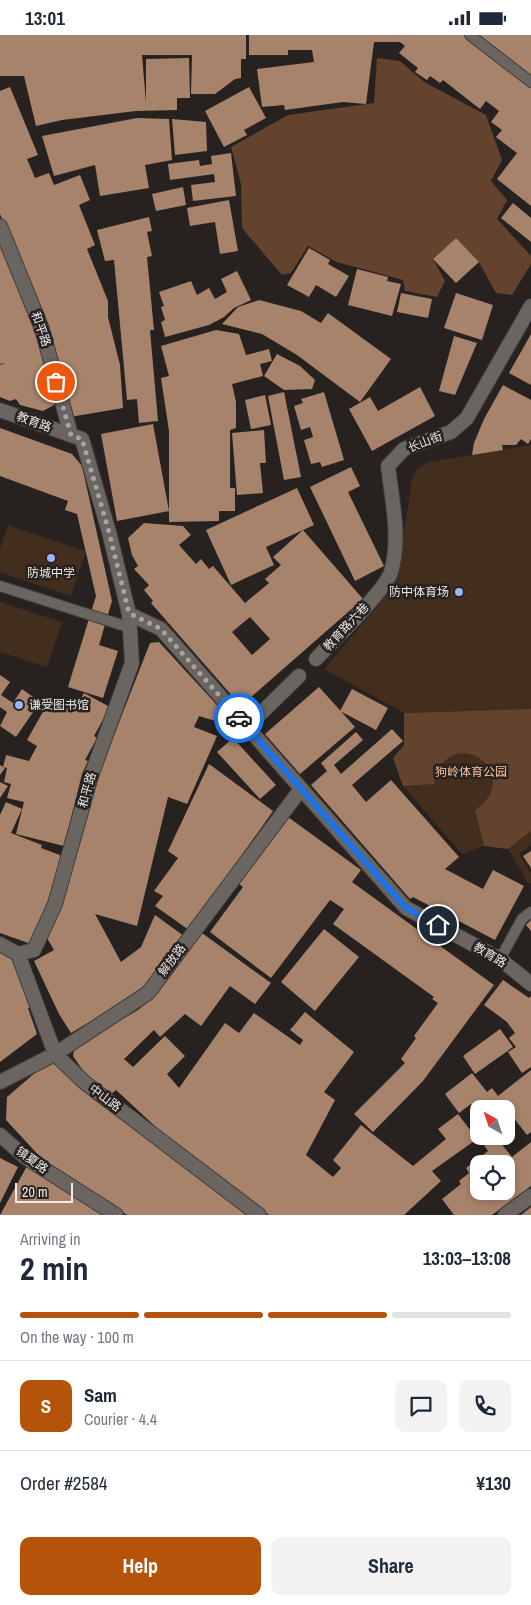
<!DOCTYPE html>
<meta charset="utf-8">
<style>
:root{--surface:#fff;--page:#f2f2f3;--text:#1f2937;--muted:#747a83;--line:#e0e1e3;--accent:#b45309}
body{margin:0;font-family:"Archivo Narrow","Noto Sans SC",sans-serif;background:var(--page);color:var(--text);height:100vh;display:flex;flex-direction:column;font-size:19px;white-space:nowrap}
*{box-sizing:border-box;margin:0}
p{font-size:16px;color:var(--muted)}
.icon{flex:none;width:28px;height:28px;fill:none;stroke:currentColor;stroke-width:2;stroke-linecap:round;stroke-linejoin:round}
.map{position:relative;height:1180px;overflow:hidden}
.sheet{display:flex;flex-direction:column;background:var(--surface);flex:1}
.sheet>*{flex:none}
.needle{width:32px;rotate:320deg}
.fabs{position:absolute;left:470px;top:1065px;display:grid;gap:10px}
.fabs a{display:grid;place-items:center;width:45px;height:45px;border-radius:10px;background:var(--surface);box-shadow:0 2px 8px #0003;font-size:25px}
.scale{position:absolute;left:15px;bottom:12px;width:58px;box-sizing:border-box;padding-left:5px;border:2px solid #edeae8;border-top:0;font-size:14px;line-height:18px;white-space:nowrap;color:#edeae8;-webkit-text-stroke:4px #272220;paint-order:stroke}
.pin{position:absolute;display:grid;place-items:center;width:42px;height:42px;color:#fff;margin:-21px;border:2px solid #fff;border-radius:50%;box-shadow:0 1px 5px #0007}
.courier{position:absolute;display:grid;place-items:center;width:50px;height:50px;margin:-25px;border:4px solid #1a73e8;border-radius:50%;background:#fff;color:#222;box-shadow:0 1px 6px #0007}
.summary em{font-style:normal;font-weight:700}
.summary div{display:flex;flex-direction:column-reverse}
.summary{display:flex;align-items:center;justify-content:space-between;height:85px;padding:0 20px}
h1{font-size:32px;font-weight:700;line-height:38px}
.bar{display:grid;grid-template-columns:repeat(4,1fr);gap:8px 5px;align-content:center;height:60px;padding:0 20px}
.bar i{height:6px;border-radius:4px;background:var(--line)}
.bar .active{background:var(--accent)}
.bar p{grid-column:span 4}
.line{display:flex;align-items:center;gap:12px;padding:0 20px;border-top:1px solid var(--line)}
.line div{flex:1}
.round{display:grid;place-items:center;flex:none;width:52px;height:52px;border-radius:10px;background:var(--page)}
.button{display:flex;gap:10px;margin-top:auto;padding:10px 20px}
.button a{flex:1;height:58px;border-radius:10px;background:var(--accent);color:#fff;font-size:20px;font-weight:700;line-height:58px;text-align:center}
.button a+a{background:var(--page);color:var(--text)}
.status{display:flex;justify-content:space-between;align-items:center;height:35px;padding:0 25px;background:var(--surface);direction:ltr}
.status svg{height:14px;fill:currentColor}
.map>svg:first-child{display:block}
</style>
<div class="status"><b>13:01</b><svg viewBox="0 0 49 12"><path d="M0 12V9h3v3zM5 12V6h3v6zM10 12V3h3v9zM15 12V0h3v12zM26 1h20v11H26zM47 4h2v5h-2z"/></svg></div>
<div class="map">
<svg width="531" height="1180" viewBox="0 0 531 1180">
<rect width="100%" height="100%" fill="#272220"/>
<g fill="#432d1d">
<path d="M531 410V810L519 819 531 838V848H528L508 814 484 811 462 819 403 751 393 723 471 676 404 678 324 634 378 571 397 543 412 444 416 435 428 427Z"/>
<path d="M8 490 86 516 71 561 0 537V514Z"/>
<path d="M0 567 62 587 47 632 0 617Z"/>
</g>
<g fill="#63432d">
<path d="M377 23 400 26 424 47 486 80 502 125 491 146 507 165 497 184 531 221V229L512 260 496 258 479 227 456 203 433 224 445 246 437 262 405 256 403 245 337 227 308 211 291 238 282 240 242 193 241 149 231 112 288 80 374 68Z"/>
<path d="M531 674V796L508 814 484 811 475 775C520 746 469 694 440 731 436 735 435 744 434 749L403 751 393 723 404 710V678Z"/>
</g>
<g fill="#a7836b" fill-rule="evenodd">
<path d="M0 0H246V24H241V43L235 44 215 59H191L192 20H142L146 68V24L189 23 190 63H177V75L136 76 62 85 36 91 24 41H0Z"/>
<path d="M249 0H464L531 52V171L497 144 517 118 496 102 502 95 491 87 499 76 486 66 480 74 443 45 440 48 430 41 427 45 415 37 418 33 399 18 405 11 400 7H374L366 69 343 67 285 75 284 70 262 72 257 34 314 27 312 15H288V20H249Z"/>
<path d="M475 0H531V44Z"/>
<path d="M10 52 38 120 27 124 35 143 49 138 54 150 80 140 90 165 79 170 95 210 87 214 108 266V282L120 330 123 373 70 382 39 274 0 179V56Z"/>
<path d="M249 52 266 83 244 95 247 100 224 112 205 76Z"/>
<path d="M137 83 169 84 172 125 145 130 149 153 100 161 95 130 54 141 42 101Z"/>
<path d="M172 84 206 87 207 116 175 120Z"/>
<path d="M231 118 236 161 193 166 191 150 215 147 214 139 170 145 168 129 199 125 200 131 212 129 211 121Z"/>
<path d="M183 152 186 170 156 176 152 159Z"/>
<path d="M229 165 238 216 220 219 215 187 190 191 187 173Z"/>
<path d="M513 168 531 183V207L501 183Z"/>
<path d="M149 182 152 196 147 197 152 221 147 222 154 295H150L158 386 139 388 137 364 127 365 114 225 105 226 97 195Z"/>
<path d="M456 203 479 227 456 248 433 224Z"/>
<path d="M0 205 36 292 58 368 43 376 20 370 16 364 10 366 0 362V330L5 328 0 329Z"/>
<path d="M309 213 330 225 328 229 349 241 336 262 316 250 309 262 287 250Z"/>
<path d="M357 234 388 242 387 246 401 249 392 281 348 270Z"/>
<path d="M237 236 251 265 234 273 224 282 209 290 165 302 161 287 165 285 161 272 164 271 159 257 191 246 197 260 209 253 215 264 227 257 221 244Z"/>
<path d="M401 258 432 264 428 283 397 277Z"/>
<path d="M456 258 493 270 482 305 444 293Z"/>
<path d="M259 265 301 276 321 288 328 278 391 324 360 367 297 320 262 299 222 289 238 272Z"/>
<path d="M216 295 239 299 246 320 269 314 272 326 260 329 263 341 232 349 236 367V393L230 395V453H235V476H219V486L169 487V396L161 343 169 341 161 311Z"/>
<path d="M531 299V350L509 338Z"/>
<path d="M454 301 477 308 455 360 439 356Z"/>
<path d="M277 319 300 331 315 345 312 354 284 355 264 341Z"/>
<path d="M503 350 531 365V404L528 409 521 404 516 410H502L503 415 472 420 474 408 484 384Z"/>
<path d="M420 352 435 381 372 416 349 374 370 362 378 376Z"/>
<path d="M284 357 301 442 284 445 268 361Z"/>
<path d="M324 357 344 425 322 432 320 427 311 429 304 405 313 402 310 392 301 395 294 371 303 368 301 364Z"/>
<path d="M265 360 271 390 251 394 245 365Z"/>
<path d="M153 389 169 476 117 486 101 399Z"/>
<path d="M0 393 72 419 82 431 112 566 99 610 118 616 103 663 68 652 96 561 77 479 65 475 68 466 0 441Z"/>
<path d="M264 395 266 428H260L263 458 237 460 232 398Z"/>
<path d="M351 432 360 451 348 457 384 531 355 546 310 452Z"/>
<path d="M297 453 314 490 303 495 363 564 241 671 151 568 153 566 144 555 149 550 134 534 138 531 132 520 128 503 144 488 183 491 191 500 179 510 196 529 201 524 209 534 213 531 245 568 269 548 265 544 281 530 273 522 303 495 266 512 274 530 231 550 206 495ZM250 582 270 604 252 620 232 597Z"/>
<path d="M159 607 227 681 222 688 199 681 194 692 217 701 187 769 168 762 137 891 95 879 121 927 141 912 155 880 184 901 153 944 130 963 71 998 59 979 34 926 54 915 47 903 62 871 100 736 150 608Z"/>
<path d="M0 640 10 647 1 660 13 668 22 654 40 667 16 702 0 691 7 677 0 672Z"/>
<path d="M319 652 355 692 300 739 265 699Z"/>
<path d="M352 654 388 673 376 695 340 676Z"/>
<path d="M84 658 110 672 94 701 97 703 85 725 88 726 82 739 64 811 16 799 24 767 7 763 11 749 4 747 7 733 3 732 6 720 29 726 37 711 27 705 44 675 49 677 55 666 74 677Z"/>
<path d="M392 694 403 706 352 750 366 767 391 745 459 822 445 834 483 854 493 835 524 851 495 905 413 862 410 864 311 750 327 736 321 728 356 697 363 705 334 730 341 739Z"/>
<path d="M233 703 276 750 260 764 217 717Z"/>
<path d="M209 729 273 776 189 895 155 871 163 861 154 856 178 823 168 816Z"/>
<path d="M0 730 5 733 0 740Z"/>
<path d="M0 747 8 751 0 763Z"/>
<path d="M6 767 22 774 11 798 42 810 41 813 65 822 31 909 0 898V780Z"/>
<path d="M288 782 361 835 352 847 494 950 423 1046 373 1097 354 1079 405 1028 401 1024 416 1003 414 1001 438 968 432 964 434 962 333 889 344 874 330 865 271 943 210 897 243 852 239 849Z"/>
<path d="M531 816V833L523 821Z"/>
<path d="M531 885V896L526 890Z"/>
<path d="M324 894 359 922 315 976 281 947Z"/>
<path d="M202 898 271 948 255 969 230 951 201 991 185 979 160 1002 154 995 124 1024 133 1032 165 1001 185 1021 167 1039 179 1053 225 988 239 998 254 978 300 1010 303 1005 290 995 305 977 354 1017 324 1057 335 1065 306 1120 333 1142 341 1133 333 1125 361 1090 413 1131 446 1104 438 1094 458 1079 477 1104 432 1136 441 1146 404 1180H269L171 1106 116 1055 110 1060 88 1043 73 1021 74 1015 78 1010 138 975 158 958Z"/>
<path d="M0 916 11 923 29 960 33 972 28 973 37 999 0 1027Z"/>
<path d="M503 945 529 963 531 961V1032L522 1038 508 1017 516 1012 509 1003 515 998 507 987 484 970Z"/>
<path d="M500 994 513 1012 475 1039 463 1021Z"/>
<path d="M50 1025 93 1064 252 1180H127L43 1125 6 1085 7 1062Z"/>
<path d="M531 1035V1097L527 1100 513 1082 506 1087V1074H479V1079L471 1069 459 1078 445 1059 472 1038 487 1057 492 1053 498 1061Z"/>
<path d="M495 1101 512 1122 531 1107V1151L492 1180H454L442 1164 461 1149 459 1146 469 1138 466 1133 488 1116 484 1110ZM479 1129H506V1156H479Z"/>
<path d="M0 1123 18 1132 0 1168Z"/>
<path d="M27 1131 111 1180H0Z"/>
<path d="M531 1172V1180H521Z"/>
</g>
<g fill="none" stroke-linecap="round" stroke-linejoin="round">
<g stroke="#413d3a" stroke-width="12">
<g id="service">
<path d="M470 0 531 47"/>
<path d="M0 551 131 593"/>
<path d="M500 924 522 884 531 877"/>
</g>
</g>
<g stroke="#413d3a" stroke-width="16">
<g id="minor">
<path d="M0 191 42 294 71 400"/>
<path d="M0 375 82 404 109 497 129 579 161 594 406 873 500 924 531 949"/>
<path d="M316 624C332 607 385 556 391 537 401 503 392 466 388 431L404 414 451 397 467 383 531 271"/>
<path d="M247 692 299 641"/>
<path d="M0 909 18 919 55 1019 84 1047 259 1180"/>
<path d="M18 919 34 915 55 869 91 741 132 628 129 579"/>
<path d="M0 1047 55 1019 148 958 301 754"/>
<path d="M0 1100 25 1122 116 1180"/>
<path d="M505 1180 531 1161"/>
</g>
</g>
<use href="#service" stroke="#6a6561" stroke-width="10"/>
<use href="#minor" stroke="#6a6561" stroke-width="14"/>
</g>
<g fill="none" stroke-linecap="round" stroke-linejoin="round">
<path stroke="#a8a4a2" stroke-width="5" stroke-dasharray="0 9" d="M56 347 71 400 82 404 109 497 129 578 161 594 239 683"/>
<path stroke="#1a73e8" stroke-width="6" d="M239 683 406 873 438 890"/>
</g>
<g fill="#97b6fd" stroke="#272220" stroke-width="2">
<circle cx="51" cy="523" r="5"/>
<circle cx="459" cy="557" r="5"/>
<circle cx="19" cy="670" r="5"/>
</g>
<g text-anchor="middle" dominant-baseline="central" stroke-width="5" stroke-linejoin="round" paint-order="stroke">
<g font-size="12" fill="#edeae8" stroke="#272220">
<text transform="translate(41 294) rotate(71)">和平路</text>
<text transform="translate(34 387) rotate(20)">教育路</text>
<text transform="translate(425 407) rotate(-21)">长山街</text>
<text transform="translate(346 592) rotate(-47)">教育路六巷</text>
<text transform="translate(87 755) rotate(-74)">和平路</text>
<text transform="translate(490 920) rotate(31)">教育路</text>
<text transform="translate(172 925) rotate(-53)">解放路</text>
<text transform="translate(105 1063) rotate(37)">中山路</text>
<text transform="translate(32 1125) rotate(36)">镇夏路</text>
</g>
<g font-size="12" fill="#edeae8" stroke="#272220">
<text x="51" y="538">防城中学</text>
<text x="449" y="557" text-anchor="end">防中体育场</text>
<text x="29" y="670" text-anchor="start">谦受图书馆</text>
</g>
<g font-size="12" fill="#fdc299" stroke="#272220">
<text x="471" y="737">狗岭体育公园</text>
</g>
</g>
</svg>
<div class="fabs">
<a><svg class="needle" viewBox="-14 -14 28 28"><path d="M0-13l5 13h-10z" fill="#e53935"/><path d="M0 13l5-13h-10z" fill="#747a83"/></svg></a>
<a><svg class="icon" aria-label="locate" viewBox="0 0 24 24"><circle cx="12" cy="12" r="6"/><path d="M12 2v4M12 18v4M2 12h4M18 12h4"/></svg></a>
</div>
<div class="scale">20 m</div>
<div class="pin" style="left:56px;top:347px;background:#ea580c"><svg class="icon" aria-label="bag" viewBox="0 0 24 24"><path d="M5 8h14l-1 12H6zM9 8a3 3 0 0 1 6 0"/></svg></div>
<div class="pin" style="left:438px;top:890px;background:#1f2937"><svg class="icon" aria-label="home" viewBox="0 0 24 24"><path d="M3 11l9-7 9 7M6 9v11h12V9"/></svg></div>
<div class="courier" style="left:239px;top:683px"><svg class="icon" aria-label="car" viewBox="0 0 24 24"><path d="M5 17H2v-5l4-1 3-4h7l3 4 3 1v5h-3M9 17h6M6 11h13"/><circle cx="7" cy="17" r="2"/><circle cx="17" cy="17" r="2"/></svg></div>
</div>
<section class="sheet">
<div class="summary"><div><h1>2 min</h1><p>Arriving in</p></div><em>13:03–13:08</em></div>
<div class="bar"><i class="active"></i><i class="active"></i><i class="active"></i><i></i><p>On the way · 100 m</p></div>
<div class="line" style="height:90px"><b class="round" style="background:var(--accent);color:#fff">S</b><div><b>Sam</b><p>Courier · 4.4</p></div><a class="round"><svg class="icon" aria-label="chat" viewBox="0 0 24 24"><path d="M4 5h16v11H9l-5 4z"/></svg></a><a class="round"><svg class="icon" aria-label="phone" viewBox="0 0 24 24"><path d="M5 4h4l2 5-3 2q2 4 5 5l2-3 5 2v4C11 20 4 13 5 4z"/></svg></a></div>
<div class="line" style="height:65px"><div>Order #2584</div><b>¥130</b></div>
<div class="button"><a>Help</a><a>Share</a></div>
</section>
